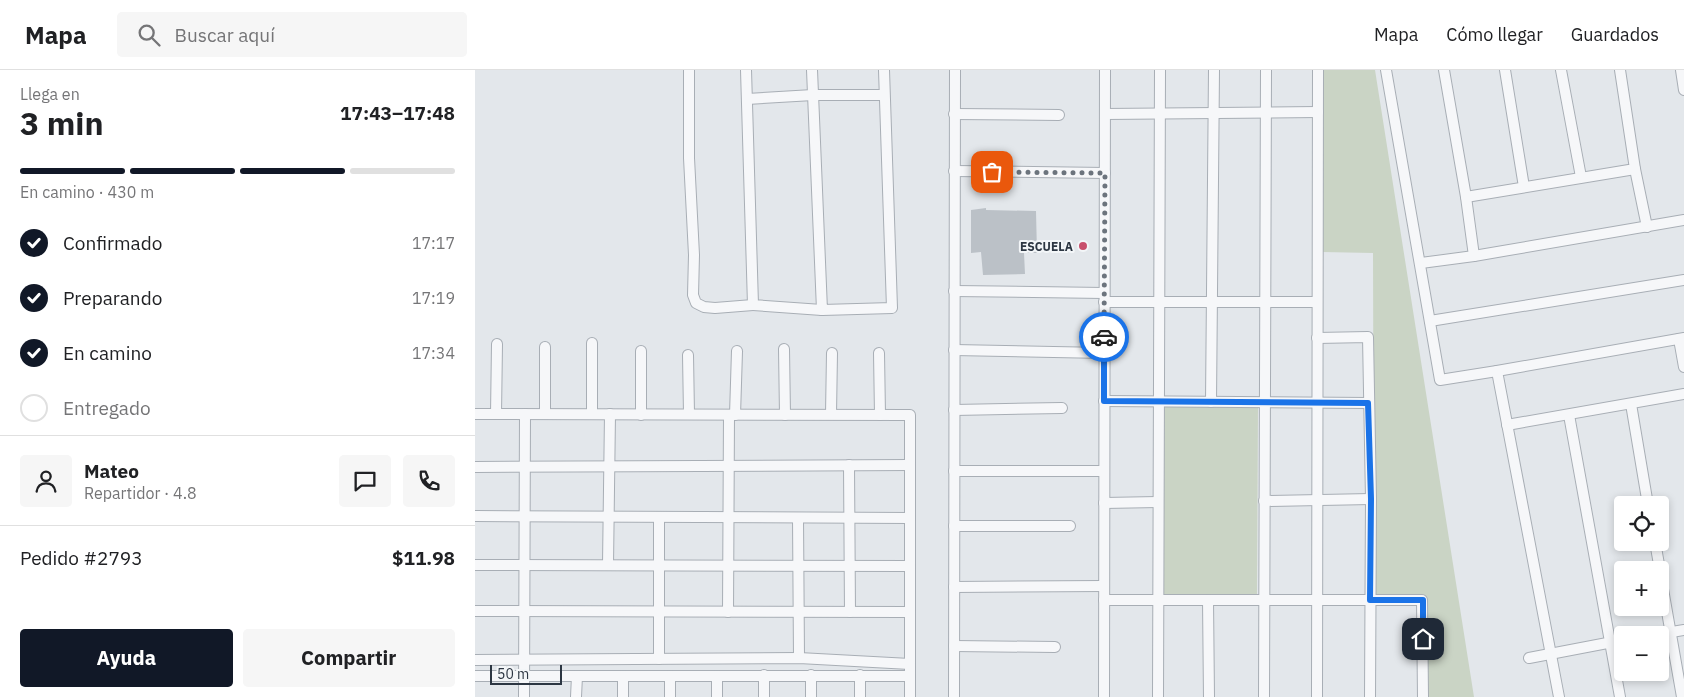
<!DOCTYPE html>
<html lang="es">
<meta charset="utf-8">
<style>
:root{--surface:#fff;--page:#f6f6f6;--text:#202124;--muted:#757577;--line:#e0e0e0;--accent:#111827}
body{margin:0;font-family:"IBM Plex Sans",sans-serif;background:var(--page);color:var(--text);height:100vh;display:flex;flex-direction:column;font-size:19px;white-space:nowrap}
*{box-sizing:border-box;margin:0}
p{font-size:16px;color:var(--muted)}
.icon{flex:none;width:28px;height:28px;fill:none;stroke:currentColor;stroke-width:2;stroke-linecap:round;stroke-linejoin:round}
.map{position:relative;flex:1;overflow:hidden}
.side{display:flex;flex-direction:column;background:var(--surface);width:475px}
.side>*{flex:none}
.buttons{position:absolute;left:1139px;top:426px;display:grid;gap:10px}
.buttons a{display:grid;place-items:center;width:55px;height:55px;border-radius:5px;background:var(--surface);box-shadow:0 2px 8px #0003;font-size:25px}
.scale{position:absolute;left:15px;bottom:12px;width:72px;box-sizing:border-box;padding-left:5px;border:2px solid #2c3642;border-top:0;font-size:14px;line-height:18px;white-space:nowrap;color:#2c3642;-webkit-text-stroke:4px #f3f6f8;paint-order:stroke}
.pin{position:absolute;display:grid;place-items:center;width:42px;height:42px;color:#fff;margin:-21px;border-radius:10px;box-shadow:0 2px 8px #0006}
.courier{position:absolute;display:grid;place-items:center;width:50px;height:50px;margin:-25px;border:4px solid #1a73e8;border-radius:50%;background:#fff;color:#222;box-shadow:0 1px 6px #0007}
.head em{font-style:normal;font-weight:700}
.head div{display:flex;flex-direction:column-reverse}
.head{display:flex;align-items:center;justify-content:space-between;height:85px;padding:0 20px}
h1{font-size:32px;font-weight:700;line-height:38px}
.bar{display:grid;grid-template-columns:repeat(4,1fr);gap:8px 5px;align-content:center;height:60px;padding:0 20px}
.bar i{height:6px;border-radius:4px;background:var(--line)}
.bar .selected{background:var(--accent)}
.bar p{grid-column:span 4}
.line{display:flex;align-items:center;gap:12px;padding:0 20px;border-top:1px solid var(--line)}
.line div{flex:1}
.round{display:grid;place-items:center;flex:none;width:52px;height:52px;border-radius:5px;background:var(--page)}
ol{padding:0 20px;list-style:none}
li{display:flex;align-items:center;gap:15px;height:55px}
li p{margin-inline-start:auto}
li .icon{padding:5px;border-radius:50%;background:var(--accent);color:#fff;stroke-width:4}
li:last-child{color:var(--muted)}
li i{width:28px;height:28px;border:2px solid var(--line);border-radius:50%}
.button{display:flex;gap:10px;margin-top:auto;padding:10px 20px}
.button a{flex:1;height:58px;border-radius:5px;background:var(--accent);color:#fff;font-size:20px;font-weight:700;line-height:58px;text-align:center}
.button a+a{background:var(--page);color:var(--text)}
header{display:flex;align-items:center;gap:30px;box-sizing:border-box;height:70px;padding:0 25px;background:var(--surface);border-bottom:1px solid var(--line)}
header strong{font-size:24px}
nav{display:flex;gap:28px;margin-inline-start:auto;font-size:18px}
.search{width:350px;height:45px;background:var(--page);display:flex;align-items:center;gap:12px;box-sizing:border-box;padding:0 18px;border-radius:5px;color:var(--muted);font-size:19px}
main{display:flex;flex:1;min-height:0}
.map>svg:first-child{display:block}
</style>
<header>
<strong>Mapa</strong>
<div class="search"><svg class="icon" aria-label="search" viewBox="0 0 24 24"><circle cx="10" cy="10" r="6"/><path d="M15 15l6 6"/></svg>Buscar aquí</div>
<nav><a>Mapa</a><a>Cómo llegar</a><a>Guardados</a></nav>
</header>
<main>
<section class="side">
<div class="head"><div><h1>3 min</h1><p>Llega en</p></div><em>17:43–17:48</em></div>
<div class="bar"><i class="selected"></i><i class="selected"></i><i class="selected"></i><i></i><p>En camino · 430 m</p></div>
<ol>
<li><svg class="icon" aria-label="check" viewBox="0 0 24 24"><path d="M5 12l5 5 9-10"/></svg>Confirmado<p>17:17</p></li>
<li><svg class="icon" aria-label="check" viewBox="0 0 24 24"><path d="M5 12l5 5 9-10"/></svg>Preparando<p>17:19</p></li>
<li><svg class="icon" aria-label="check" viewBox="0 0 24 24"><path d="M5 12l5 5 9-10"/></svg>En camino<p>17:34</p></li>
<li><i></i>Entregado</li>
</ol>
<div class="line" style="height:90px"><a class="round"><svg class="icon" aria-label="person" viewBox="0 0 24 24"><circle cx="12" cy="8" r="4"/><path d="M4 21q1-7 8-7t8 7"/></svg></a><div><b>Mateo</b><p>Repartidor · 4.8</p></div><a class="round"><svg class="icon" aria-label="chat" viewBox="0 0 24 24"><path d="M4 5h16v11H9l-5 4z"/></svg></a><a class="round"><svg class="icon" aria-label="phone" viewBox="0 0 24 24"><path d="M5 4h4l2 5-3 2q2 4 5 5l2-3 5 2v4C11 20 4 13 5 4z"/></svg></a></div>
<div class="line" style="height:65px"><div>Pedido #2793</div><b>$11.98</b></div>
<div class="button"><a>Ayuda</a><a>Compartir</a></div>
</section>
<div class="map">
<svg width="1209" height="627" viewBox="0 0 1209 627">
<rect width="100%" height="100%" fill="#e3e7eb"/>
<g fill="#cad4c5">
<path d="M846 0H900L999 627H951V527H899L898 183 847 182Z"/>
<path d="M688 336 783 338 782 526H688Z"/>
</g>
<path fill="#bbc1c7" d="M511 138V140L561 141 562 183H549L550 204 508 205 506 182 496 183V140Z"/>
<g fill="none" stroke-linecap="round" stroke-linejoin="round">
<g stroke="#a8aeb5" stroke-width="12">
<g id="street">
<path d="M214 0V88L219 185 218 225 221 233 229 237 240 238 278 235"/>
<path d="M271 0 278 235 347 240"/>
<path d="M337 0 347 240 417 238 409 0"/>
<path d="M911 0 965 310 1022 301"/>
<path d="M969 0 991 127 999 186"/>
<path d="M1030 0 1049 117"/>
<path d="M1086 0 1106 107"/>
<path d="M1206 0 1209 20"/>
<path d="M272 29 338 25H409"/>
<path d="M479 44 584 45"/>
<path d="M630 44 843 42"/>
<path d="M1160 99 1172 157"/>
<path d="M479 101 630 103"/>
<path d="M991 127 1160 99 1145 0"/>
<path d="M946 193 999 186 1209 150"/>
<path d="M479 221 629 223"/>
<path d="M629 232H842"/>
<path d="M955 251 1209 210"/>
<path d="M842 268 893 267 896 429 895 627"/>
<path d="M1204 269 1209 297"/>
<path d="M117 273V344"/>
<path d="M309 279 310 345"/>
<path d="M479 280 629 283"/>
<path d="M404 283 405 345"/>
<path d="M213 285 214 344"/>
<path d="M629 331 893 333"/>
<path d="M736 332 739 0"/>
<path d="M1156 334 1173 435"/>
<path d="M479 340 587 338"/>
<path d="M0 344 435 345V627"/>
<path d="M21 344 22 274"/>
<path d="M70 344V277"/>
<path d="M356 344 357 283"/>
<path d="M166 345V281"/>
<path d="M260 345 262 281"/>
<path d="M1094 345 1145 627"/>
<path d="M1032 355 1209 324"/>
<path d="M374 395 375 542"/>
<path d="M0 397 435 395"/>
<path d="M479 401H628"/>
<path d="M789 431 896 429"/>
<path d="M629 433 683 432"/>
<path d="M0 446 435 448"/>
<path d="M184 447V589"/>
<path d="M323 448 324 588"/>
<path d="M479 456H595"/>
<path d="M1180 472 1185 500"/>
<path d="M0 495 435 496"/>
<path d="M133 495 135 344"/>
<path d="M1185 502 1207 627"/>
<path d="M479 517 629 516"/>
<path d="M629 530H947L948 627"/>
<path d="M733 530 734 627"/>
<path d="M0 541 435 542"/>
<path d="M253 542 254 345"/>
<path d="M1179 565 1209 560"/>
<path d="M479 576 580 577"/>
<path d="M1054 588 1148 570"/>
<path d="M0 590 324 588 435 594"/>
<path d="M336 605V627"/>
<path d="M385 605V627"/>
<path d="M0 606H435"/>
<path d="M148 606V627"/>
<path d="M49 627 50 344"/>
<path d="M101 627 102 606"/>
<path d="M195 627V606"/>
<path d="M242 627V606"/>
<path d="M289 627V605"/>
<path d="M479 627 480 0"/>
<path d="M629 627 630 0"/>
<path d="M683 627 685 0"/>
<path d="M789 627 791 0"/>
<path d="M842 627 843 0"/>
<path d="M1084 627 1022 301 1209 268"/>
</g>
</g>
<use href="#street" stroke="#f6f7f9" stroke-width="10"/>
</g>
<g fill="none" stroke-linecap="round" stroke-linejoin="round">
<path stroke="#6c747d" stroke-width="5" stroke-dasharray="0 9" d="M517 102 630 103 629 267"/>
<path stroke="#1a73e8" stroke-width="6" d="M629 267V331L893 333 896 429 895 530H948V569"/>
</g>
<circle fill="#c8506c" stroke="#f3f6f8" stroke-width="2" cx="608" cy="176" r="5"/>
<g text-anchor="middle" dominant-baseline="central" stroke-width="4" stroke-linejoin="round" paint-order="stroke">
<g font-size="12" font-weight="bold" fill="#2c3642" stroke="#f3f6f8" text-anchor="end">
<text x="598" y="176">ESCUELA</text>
</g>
</g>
</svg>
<div class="buttons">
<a><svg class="icon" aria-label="locate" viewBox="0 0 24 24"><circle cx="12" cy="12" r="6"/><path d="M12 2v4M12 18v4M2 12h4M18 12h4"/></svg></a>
<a>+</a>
<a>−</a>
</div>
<div class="scale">50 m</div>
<div class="pin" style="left:517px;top:102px;background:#ea580c"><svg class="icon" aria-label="bag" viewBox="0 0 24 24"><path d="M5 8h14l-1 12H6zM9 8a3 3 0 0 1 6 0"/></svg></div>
<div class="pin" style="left:948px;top:569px;background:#1f2937"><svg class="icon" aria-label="home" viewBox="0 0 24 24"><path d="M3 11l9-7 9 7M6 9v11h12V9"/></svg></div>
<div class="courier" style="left:629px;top:267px"><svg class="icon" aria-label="car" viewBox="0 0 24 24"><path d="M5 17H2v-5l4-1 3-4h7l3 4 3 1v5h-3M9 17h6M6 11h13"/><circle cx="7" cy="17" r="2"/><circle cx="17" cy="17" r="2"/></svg></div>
</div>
</main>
